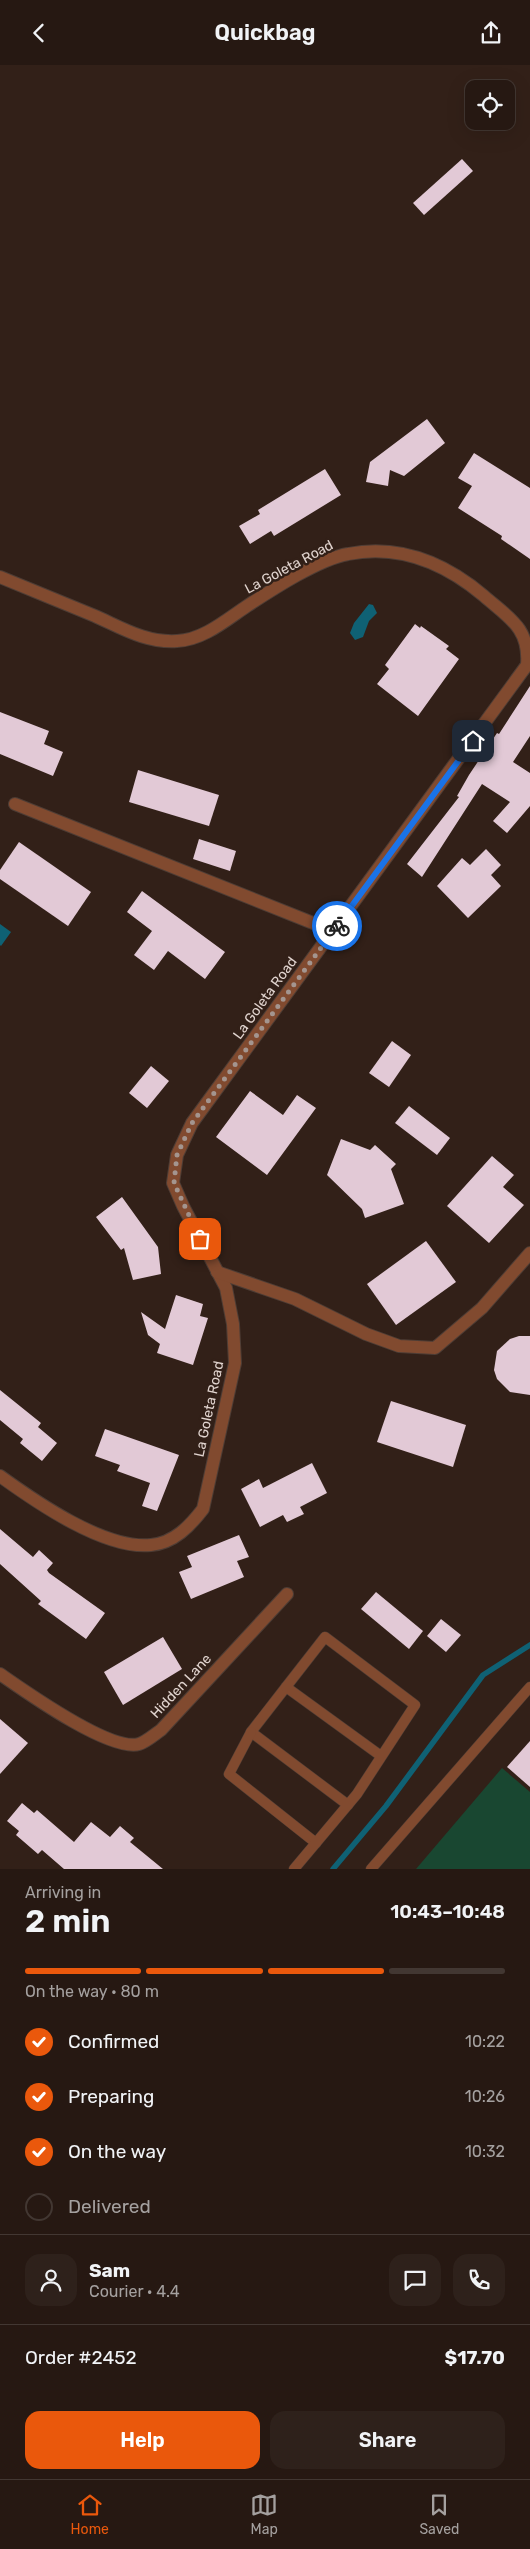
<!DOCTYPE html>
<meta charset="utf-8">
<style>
:root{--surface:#261812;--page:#2e211b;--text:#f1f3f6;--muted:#a4a09f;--line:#423732;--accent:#ea580c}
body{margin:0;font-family:Rubik,sans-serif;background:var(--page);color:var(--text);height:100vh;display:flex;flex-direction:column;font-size:19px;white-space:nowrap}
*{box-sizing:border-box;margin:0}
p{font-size:16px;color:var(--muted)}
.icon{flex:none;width:28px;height:28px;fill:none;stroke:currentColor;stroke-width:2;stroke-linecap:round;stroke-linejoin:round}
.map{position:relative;height:1804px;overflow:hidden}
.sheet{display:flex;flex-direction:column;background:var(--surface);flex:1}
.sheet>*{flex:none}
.buttons{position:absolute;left:465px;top:15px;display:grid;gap:10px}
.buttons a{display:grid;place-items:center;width:50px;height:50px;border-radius:10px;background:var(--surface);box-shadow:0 5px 20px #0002,0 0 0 1px var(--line);font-size:25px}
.pin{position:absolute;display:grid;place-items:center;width:42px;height:42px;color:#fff;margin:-21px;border-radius:10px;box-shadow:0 2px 8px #0006}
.courier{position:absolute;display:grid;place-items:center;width:50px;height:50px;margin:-25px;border:4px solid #1a73e8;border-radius:50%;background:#fff;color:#222;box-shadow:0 1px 6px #0007}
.headline em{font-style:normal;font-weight:600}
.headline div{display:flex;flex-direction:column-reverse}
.headline{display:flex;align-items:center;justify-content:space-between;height:85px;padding:0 25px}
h1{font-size:32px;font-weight:600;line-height:38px}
.bar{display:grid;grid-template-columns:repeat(4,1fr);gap:8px 5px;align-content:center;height:60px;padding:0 25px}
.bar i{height:6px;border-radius:4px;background:var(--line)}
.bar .on{background:var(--accent)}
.bar p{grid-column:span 4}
.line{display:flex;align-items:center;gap:12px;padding:0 25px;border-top:1px solid var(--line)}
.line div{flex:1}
.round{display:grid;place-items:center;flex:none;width:52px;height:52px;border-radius:15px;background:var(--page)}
ol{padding:0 25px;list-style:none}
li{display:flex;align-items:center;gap:15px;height:55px}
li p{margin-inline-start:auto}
li .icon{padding:5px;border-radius:50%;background:var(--accent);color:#fff;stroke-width:4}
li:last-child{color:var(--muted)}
li i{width:28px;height:28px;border:2px solid var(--line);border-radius:50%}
.action{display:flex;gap:10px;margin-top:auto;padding:10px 25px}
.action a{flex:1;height:58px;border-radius:15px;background:var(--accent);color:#fff;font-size:20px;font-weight:600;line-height:58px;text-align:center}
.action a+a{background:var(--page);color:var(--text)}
header{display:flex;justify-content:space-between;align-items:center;height:65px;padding:0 25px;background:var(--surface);font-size:22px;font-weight:600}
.dock{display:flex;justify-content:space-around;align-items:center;height:70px;border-top:1px solid var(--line);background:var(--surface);font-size:14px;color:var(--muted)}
.dock a{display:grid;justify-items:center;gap:2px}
.dock .on{color:var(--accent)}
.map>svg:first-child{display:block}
</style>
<header><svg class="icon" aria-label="back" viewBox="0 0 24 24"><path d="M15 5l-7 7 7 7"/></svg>Quickbag<svg class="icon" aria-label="share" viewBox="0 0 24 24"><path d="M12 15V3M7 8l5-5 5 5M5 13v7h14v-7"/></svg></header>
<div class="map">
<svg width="530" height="1804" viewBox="0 0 530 1804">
<rect width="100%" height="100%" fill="#322018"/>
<path fill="#194731" d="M502 1703 530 1727V1804H416Z"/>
<g fill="#0f6174">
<path d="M369 539 373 540 377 548 369 556 363 572 355 575 350 568 354 558Z"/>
<path d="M0 859 11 867 1 881 0 880Z"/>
</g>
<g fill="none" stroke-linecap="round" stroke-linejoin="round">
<path stroke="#0f6174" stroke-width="5.5" d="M333 1804 386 1741 483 1610 530 1580"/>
</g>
<g fill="#e2c9d6">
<path d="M462 94 473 106 424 150 413 138Z"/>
<path d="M427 354 445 378 404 411 390 405 388 421 366 417 370 397Z"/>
<path d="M474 388 530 423V494L501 474 502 471 458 443 472 421 458 413Z"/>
<path d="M325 404 341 430 274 471 271 466 250 479 239 461 260 449 258 445Z"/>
<path d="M415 559 420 563 421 561 449 581 446 584 459 594 418 651 377 619 389 604 385 600Z"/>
<path d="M530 621V671L513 697 530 708V741L507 768 493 756 510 737 482 719 422 812 407 799 459 732 457 731 469 710 497 668 499 669Z"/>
<path d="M0 647 49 666 44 679 63 687 53 711 0 689Z"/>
<path d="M138 705 219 730 209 761 129 737Z"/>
<path d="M199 774 236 786 230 806 193 794Z"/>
<path d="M19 777 91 827 68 861 0 814V805Z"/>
<path d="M486 784 501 800 491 810 501 821 468 853 437 821 462 793 470 800Z"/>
<path d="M142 826 225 887 205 914 168 886 154 905 134 890 152 866 127 847Z"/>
<path d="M392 976 411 990 389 1022 369 1008Z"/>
<path d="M151 1001 169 1016 147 1043 129 1028Z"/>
<path d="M250 1026 283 1050 297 1030 316 1043 267 1110 216 1072Z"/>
<path d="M409 1041 450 1073 437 1090 395 1058Z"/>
<path d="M341 1074 370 1085 375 1080 396 1099 391 1104 404 1139 365 1153 362 1144 327 1110Z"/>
<path d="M492 1091 514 1110 503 1122 524 1140 489 1178 447 1141Z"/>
<path d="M122 1132 158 1182 161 1209 133 1215 124 1183 121 1185 96 1152Z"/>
<path d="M426 1176 456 1217 396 1260 367 1219Z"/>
<path d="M176 1230 203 1239 200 1251 208 1253 193 1300 157 1288 160 1279 148 1270 141 1247 165 1264Z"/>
<path d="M519 1271H530V1330L510 1327 497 1314 494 1305 497 1286 510 1274Z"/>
<path d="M0 1325 41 1358 38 1362 57 1378 42 1396 20 1378 23 1374 0 1355Z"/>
<path d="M391 1336 466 1360 453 1402 377 1377Z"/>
<path d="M105 1364 179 1390 157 1446 142 1441 150 1418 117 1406 120 1400 95 1391Z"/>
<path d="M312 1398 327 1428 300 1442 304 1449 287 1457 283 1450 260 1462 241 1424 259 1414 263 1423Z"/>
<path d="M0 1464 33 1492 39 1485 53 1498 47 1505 49 1508 105 1548 86 1574 38 1539 41 1536 0 1499Z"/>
<path d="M239 1470 249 1492 237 1496 244 1512 191 1534 179 1507 192 1502 187 1491Z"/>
<path d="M376 1527 423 1566 409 1584 361 1544Z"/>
<path d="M441 1554 461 1570 446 1587 427 1571Z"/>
<path d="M163 1572 182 1604 123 1640 104 1607Z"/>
<path d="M0 1654 28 1678 0 1709Z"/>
<path d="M530 1676V1722L507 1702Z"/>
<path d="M22 1738 34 1748 37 1745 74 1777 91 1757 110 1772 120 1761 134 1773 130 1777 163 1804H64L42 1785 38 1789 16 1770 19 1766 7 1756Z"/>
</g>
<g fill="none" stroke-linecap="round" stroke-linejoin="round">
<g stroke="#4e3d35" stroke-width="11">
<g id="service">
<path d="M286 1622 251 1667 348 1740"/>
<path d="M251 1667 229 1709 316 1778"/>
<path d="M294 1804 357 1729 415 1640 325 1572 286 1622 381 1691"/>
<path d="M371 1804 530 1622"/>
</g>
</g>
<g stroke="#4e3d35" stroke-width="14">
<g id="minor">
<path d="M0 512C32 525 63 538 95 551 122 563 146 578 177 576 203 575 226 555 247 541 273 524 319 494 348 489 399 479 445 498 484 531 509 553 530 563 527 600L192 1058 177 1090 173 1118 183 1141 226 1223 233 1259 235 1298 203 1444C190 1461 174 1478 151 1480 105 1485 36 1437 0 1411"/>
<path d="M15 739 333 866"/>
<path d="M217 1207 295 1234 366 1269 399 1281 435 1283 482 1243 530 1188"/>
<path d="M0 1609C26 1627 110 1687 139 1679 146 1677 155 1669 161 1665L287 1529"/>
</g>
</g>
<use href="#service" stroke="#814a2f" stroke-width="10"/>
<use href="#minor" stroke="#814a2f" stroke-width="12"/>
</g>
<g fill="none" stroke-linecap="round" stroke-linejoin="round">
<path stroke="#a4958f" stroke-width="5" stroke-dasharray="0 9" d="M200 1174 174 1118 177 1090 192 1058 337 861"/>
<path stroke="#1a73e8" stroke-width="6" d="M337 861 473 676"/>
</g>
<g text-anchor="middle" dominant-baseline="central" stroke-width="5" stroke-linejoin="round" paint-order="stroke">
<g font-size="14" fill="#e1d4cf" stroke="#322018">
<text transform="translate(289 502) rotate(-28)">La Goleta Road</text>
<text transform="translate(265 933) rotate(-54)">La Goleta Road</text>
<text transform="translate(209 1344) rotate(-78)">La Goleta Road</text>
<text transform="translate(181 1621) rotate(-47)">Hidden Lane</text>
</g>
</g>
</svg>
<div class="buttons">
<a><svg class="icon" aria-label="locate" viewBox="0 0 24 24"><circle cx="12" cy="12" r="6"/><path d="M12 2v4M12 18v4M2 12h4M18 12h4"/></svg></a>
</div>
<div class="pin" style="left:200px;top:1174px;background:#ea580c"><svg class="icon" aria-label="bag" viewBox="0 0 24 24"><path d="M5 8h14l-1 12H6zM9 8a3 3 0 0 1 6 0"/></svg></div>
<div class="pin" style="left:473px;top:676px;background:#1f2937"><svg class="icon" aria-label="home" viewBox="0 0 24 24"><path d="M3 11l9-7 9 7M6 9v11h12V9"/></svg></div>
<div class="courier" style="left:337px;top:861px"><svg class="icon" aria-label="bike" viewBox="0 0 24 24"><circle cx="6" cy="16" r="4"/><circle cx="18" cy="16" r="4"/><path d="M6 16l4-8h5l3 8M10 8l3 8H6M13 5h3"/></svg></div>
</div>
<section class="sheet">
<div class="headline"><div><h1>2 min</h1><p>Arriving in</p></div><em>10:43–10:48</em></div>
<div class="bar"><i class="on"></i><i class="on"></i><i class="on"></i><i></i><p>On the way · 80 m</p></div>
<ol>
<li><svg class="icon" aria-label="check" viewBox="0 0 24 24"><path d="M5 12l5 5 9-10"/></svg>Confirmed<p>10:22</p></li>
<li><svg class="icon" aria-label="check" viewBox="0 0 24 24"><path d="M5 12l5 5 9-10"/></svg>Preparing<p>10:26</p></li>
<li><svg class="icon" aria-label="check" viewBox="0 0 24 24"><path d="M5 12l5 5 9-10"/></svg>On the way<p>10:32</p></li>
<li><i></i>Delivered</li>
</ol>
<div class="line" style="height:90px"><a class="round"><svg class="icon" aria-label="person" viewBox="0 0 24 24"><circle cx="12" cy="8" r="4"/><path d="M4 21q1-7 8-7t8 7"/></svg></a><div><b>Sam</b><p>Courier · 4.4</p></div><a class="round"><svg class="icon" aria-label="chat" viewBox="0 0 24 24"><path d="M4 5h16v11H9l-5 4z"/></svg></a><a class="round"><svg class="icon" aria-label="phone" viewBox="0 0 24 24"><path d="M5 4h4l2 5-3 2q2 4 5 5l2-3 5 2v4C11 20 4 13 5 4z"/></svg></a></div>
<div class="line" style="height:65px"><div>Order #2452</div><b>$17.70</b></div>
<div class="action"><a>Help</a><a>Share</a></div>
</section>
<nav class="dock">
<a class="on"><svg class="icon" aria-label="home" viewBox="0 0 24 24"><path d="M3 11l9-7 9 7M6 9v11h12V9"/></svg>Home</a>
<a><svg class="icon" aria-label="map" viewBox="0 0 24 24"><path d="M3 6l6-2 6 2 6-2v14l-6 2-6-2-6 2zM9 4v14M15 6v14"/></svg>Map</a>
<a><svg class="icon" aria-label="saved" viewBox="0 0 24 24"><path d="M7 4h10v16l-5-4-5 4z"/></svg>Saved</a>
</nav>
